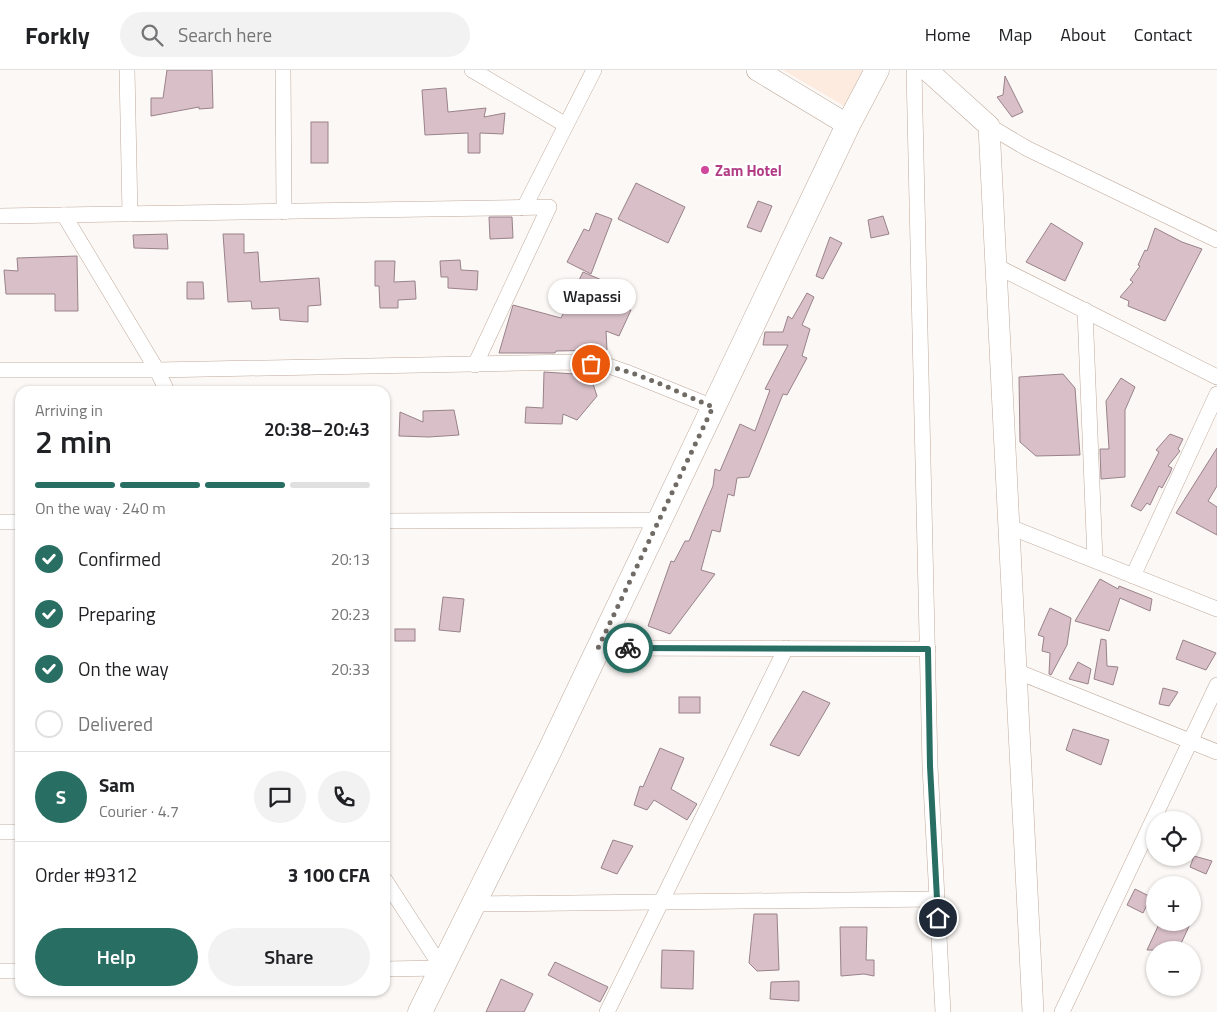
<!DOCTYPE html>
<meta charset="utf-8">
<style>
:root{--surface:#fff;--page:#f2f2f2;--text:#202124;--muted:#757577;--line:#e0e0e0;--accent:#286e63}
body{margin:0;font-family:"Titillium Web",sans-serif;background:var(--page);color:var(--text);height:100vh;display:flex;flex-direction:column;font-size:19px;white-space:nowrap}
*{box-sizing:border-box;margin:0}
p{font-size:16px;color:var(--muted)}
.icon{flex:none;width:28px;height:28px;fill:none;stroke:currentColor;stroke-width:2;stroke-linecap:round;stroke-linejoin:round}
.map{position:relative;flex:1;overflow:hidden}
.panel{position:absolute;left:15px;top:316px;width:375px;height:610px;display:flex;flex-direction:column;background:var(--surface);border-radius:15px;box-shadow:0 1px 4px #0004}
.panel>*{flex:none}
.buttons{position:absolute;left:1146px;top:741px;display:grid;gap:10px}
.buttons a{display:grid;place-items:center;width:55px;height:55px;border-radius:50%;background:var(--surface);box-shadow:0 1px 4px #0004;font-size:25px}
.pin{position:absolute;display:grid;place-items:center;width:42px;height:42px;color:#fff;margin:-21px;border:2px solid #fff;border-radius:50%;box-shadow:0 1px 5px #0007}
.courier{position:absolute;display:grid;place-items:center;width:50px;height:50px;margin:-25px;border:4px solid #286e63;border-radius:50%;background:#fff;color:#222;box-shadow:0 1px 6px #0007}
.bubble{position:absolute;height:35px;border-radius:18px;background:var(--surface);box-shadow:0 1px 4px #0004;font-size:16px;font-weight:600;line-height:35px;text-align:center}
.head em{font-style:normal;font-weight:600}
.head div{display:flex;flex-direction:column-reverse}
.head{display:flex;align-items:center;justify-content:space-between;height:85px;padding:0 20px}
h1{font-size:32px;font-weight:600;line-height:38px}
.bar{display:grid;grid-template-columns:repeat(4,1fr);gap:8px 5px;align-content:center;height:60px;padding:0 20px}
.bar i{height:6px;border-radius:4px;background:var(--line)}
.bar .active{background:var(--accent)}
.bar p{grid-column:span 4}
.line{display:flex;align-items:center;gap:12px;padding:0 20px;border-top:1px solid var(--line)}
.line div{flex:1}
.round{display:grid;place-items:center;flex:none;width:52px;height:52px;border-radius:26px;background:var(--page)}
ol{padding:0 20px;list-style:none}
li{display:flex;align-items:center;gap:15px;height:55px}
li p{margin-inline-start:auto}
li .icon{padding:5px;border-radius:50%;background:var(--accent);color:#fff;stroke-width:4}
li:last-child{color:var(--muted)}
li i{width:28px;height:28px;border:2px solid var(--line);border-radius:50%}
.action{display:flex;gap:10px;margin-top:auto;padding:10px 20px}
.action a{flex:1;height:58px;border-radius:30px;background:var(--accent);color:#fff;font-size:20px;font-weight:600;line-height:58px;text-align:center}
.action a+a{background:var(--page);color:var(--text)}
header{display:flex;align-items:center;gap:30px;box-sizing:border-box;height:70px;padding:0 25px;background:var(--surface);border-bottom:1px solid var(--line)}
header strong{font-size:24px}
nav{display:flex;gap:28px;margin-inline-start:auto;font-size:18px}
.search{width:350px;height:45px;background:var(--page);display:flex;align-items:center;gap:12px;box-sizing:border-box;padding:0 18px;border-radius:28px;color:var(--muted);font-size:19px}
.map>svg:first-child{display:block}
</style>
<header>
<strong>Forkly</strong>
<div class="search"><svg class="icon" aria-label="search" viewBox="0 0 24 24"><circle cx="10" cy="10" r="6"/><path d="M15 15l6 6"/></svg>Search here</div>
<nav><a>Home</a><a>Map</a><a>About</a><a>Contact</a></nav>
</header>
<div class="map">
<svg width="1217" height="942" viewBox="0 0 1217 942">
<rect width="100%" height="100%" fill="#fcf8f5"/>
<path fill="#fdebe0" d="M783 0H863L844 36Z"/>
<g fill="#d8bfc8" stroke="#99828a">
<path d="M167 0H212L213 38 199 39V37L151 46V28H163Z"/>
<path d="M1005 6 1023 42 1012 47 997 27 1003 25Z"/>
<path d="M446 18 448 42 486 38 484 47 505 43 503 64 480 63V83H468V63L425 65 422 20Z"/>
<rect x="311" y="52" width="17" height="41"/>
<path d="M636 113 685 137 668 173 618 149Z"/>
<path d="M758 131 772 136 761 162 747 157Z"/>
<path d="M596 143 612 149 591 204 567 192 584 159 589 161Z"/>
<path d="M883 146 889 164 871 168 868 150Z"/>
<path d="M489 147H512L513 168 490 169Z"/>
<path d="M1051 153 1083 173 1065 211 1026 192Z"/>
<path d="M1155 158 1182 172 1202 179 1165 251 1128 236 1129 231 1120 227 1133 212 1130 210 1140 196 1138 195 1145 180 1147 181Z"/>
<path d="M167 164 168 179 134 178 133 165Z"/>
<path d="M223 164H244V183L258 182 260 212 319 208 321 235 308 236V252L280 250 279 238 252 239 251 231 228 232Z"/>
<path d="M830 167 842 173 823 209 816 206Z"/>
<path d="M77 186 78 241H55V224H6L4 200 18 201 17 188Z"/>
<path d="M460 190 461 200 478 201 477 220 448 218V207H441L440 191Z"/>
<path d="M375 191H395L394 212 415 211 416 229 398 230V238H380L379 216H375Z"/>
<path d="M583 202 611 214 605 228 611 229 609 237 631 240 619 266 606 261 607 280 556 281 555 283H499L513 235 561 248Z"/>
<path d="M187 212H203L204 229H187Z"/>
<path d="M807 223 814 227 802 255 810 259 802 286 807 288 787 325 783 324 749 407 737 408 734 426 728 424 720 462 712 460 701 500 715 504 670 564 648 556 671 491 674 492 685 471H689L713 416 715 399 720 401 740 354 755 361 770 320 765 319 788 275H763L765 262H783L788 246 792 249Z"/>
<path d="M544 302 590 305 597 326 577 350 563 344 562 354 525 353 526 337 543 338Z"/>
<path d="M1063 304 1075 318 1080 385 1036 386 1020 372 1019 307Z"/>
<path d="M1121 308 1135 317 1125 340V407L1101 409 1100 379H1109L1106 331Z"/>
<path d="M454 340 459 365 429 367 399 366 400 342 423 352V341Z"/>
<path d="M1170 364 1183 369 1178 379 1180 381 1168 396 1172 398 1170 403 1162 418 1159 416 1150 435 1147 433 1141 441 1131 436 1159 382 1156 380Z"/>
<path d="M1217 378V416L1208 431 1217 437V465L1176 443Z"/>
<path d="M1100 509 1118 519 1119 516 1152 529 1150 541 1120 528 1109 561 1075 551Z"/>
<path d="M443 527 464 529 460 562 439 560Z"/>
<path d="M1050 538 1071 548 1067 575 1051 605 1049 604 1050 583 1042 581 1044 567 1038 565Z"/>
<rect x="395" y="559" width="20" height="12"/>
<path d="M1101 569 1106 570 1107 596 1118 597 1113 615 1094 609Z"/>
<path d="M1183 570 1216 583 1206 600 1176 589Z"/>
<path d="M1078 592 1091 599 1088 614 1069 609Z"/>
<path d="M1163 618 1178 622 1169 636 1159 634Z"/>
<path d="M803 621 830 633 799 686 770 675Z"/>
<rect x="679" y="627" width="21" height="16"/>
<path d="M1073 659 1109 670 1101 695 1066 680Z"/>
<path d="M660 678 684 688 671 719 697 734 687 750 654 730 647 740 634 735 640 716 643 717Z"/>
<path d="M613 770 633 776 617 804 601 798Z"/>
<path d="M1194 786 1212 791 1206 804 1190 797Z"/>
<path d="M1135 819 1151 827 1143 843 1127 835Z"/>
<path d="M754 844H777L779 900 757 901 749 893Z"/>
<path d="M1160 852H1191L1178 880H1147Z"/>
<path d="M840 857H867L866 890H874V906L864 904 841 906Z"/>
<path d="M662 880 694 881 693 919 661 918Z"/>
<path d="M555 892 608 917 600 932 548 905Z"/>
<path d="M501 909 533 924 524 942H486Z"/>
<path d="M799 911V931L770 929 771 912Z"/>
</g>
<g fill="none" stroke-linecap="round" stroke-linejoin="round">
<g stroke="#bfaa9c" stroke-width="16">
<g id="street">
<path d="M127 0 130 144"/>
<path d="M283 0 284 142"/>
<path d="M472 0 566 55"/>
<path d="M914 0 930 696 943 942"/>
<path d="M989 56 1028 79 1217 170"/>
<path d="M524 138 594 0"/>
<path d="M64 145 157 300 167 321"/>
<path d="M0 146 549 137 475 295"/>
<path d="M996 196 1217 307"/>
<path d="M1085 240 1095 490"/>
<path d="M0 300H157L575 292 606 295 626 302 713 337"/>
<path d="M385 451 659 450"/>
<path d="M0 452H20"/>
<path d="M1010 457 1217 539"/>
<path d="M1133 506 1217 324"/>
<path d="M598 578 928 579"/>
<path d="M1016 601 1217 682"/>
<path d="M0 762H20"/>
<path d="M385 810 442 898"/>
<path d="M474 834 937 829"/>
<path d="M385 899 442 898"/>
<path d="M0 901H20"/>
<path d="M607 942 786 578"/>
<path d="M1062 942 1217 615"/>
</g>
</g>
<g stroke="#bfaa9c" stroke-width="22">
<g id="secondary">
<path d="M757 0 848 55"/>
<path d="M927 0 989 56 1033 942"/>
</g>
</g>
<g stroke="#bfaa9c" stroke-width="25">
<path id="primary" d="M420 942 550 680 848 55 877 0"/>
</g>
<use href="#street" stroke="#fff" stroke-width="15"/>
<use href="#secondary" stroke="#fff" stroke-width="21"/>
<use href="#primary" stroke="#fff" stroke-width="24"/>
</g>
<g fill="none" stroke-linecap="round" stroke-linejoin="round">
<path stroke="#716b66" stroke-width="5" stroke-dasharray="0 9" d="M591 294C633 298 674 321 713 337L598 578H628"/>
<path stroke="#286e63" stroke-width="6" d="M628 578 928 579 930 696 938 848"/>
</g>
<circle fill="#d1479c" stroke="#fff" stroke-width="2" cx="705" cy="100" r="5"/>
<g text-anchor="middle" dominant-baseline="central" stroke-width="5" stroke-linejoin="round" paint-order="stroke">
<g font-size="15" font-weight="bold" fill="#b23c85" stroke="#fff" text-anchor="start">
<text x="715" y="100">Zam Hotel</text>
</g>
</g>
</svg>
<div class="buttons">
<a><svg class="icon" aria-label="locate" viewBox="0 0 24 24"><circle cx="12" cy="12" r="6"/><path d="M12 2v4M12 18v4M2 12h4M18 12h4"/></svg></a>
<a>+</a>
<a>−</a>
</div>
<div class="pin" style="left:591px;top:294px;background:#ea580c"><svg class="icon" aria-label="bag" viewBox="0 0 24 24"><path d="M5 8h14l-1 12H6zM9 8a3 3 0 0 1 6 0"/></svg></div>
<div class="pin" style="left:938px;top:848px;background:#1f2937"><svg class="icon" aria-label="home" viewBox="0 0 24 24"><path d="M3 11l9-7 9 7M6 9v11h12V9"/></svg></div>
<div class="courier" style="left:628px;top:578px"><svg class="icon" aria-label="bike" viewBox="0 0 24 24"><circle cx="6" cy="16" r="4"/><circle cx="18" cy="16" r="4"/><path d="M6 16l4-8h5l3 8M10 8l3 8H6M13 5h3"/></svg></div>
<div class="bubble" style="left:548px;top:209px;width:88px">Wapassi</div>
<section class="panel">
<div class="head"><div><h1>2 min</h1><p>Arriving in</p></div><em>20:38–20:43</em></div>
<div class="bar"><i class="active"></i><i class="active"></i><i class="active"></i><i></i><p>On the way · 240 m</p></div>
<ol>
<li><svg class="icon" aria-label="check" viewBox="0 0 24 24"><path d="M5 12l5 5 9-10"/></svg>Confirmed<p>20:13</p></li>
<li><svg class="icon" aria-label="check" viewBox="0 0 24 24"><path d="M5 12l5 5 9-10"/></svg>Preparing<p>20:23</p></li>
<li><svg class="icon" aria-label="check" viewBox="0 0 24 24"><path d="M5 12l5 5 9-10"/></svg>On the way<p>20:33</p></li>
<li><i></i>Delivered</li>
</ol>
<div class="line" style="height:90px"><b class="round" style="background:var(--accent);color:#fff">S</b><div><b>Sam</b><p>Courier · 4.7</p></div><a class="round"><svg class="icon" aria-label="chat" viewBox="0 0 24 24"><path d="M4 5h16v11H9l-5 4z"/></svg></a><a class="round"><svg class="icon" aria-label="phone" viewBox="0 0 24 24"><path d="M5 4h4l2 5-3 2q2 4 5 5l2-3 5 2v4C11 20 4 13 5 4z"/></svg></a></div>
<div class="line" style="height:65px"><div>Order #9312</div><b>3 100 CFA</b></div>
<div class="action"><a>Help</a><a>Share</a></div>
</section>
</div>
